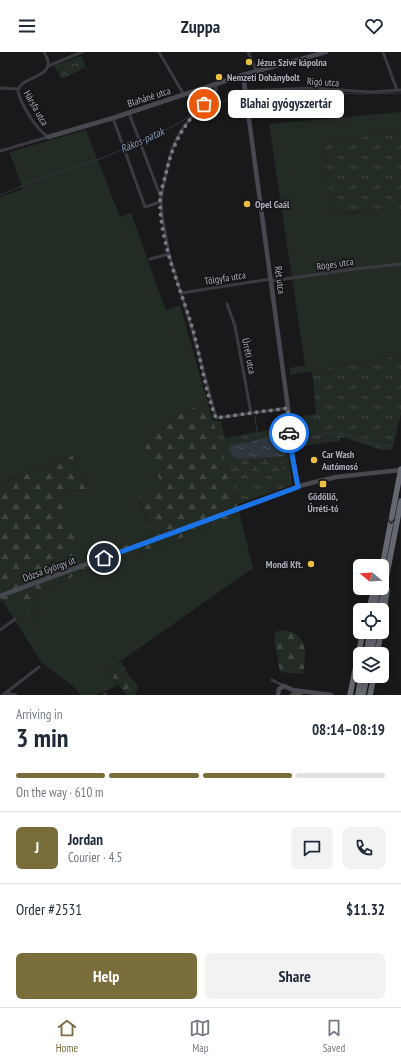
<!DOCTYPE html>
<meta charset="utf-8">
<style>
:root{--surface:#fff;--page:#f2f2f3;--text:#1f2937;--muted:#747a83;--line:#e0e1e3;--accent:#7a6d3c}
body{margin:0;font-family:"PT Sans Narrow",sans-serif;background:var(--page);color:var(--text);height:100vh;display:flex;flex-direction:column;font-size:15px;white-space:nowrap}
*{box-sizing:border-box;margin:0}
p{font-size:13px;color:var(--muted)}
.icon{flex:none;width:22px;height:22px;fill:none;stroke:currentColor;stroke-width:2;stroke-linecap:round;stroke-linejoin:round}
.map{position:relative;height:643px;overflow:hidden}
.details{display:flex;flex-direction:column;background:var(--surface);flex:1}
.details>*{flex:none}
.needle{width:26px;rotate:288deg}
.controls{position:absolute;left:353px;top:507px;display:grid;gap:8px}
.controls a{display:grid;place-items:center;width:36px;height:36px;border-radius:6px;background:var(--surface);box-shadow:0 2px 10px #0003;font-size:20px}
.pin{position:absolute;display:grid;place-items:center;width:34px;height:34px;color:#fff;margin:-17px;border:2px solid #fff;border-radius:50%;box-shadow:0 1px 4px #0007}
.courier{position:absolute;display:grid;place-items:center;width:40px;height:40px;margin:-20px;border:3px solid #1a73e8;border-radius:50%;background:#fff;color:#222;box-shadow:0 1px 5px #0007}
.bubble{position:absolute;height:28px;border-radius:6px;background:var(--surface);box-shadow:0 2px 10px #0003;font-size:13px;font-weight:800;line-height:28px;text-align:center}
.head em{font-style:normal;font-weight:800}
.head div{display:flex;flex-direction:column-reverse}
.head{display:flex;align-items:center;justify-content:space-between;height:68px;padding:0 16px}
h1{font-size:26px;font-weight:800;line-height:30px}
.bar{display:grid;grid-template-columns:repeat(4,1fr);gap:6px 4px;align-content:center;height:48px;padding:0 16px}
.bar i{height:5px;border-radius:3px;background:var(--line)}
.bar .on{background:var(--accent)}
.bar p{grid-column:span 4}
.line{display:flex;align-items:center;gap:10px;padding:0 16px;border-top:1px solid var(--line)}
.line div{flex:1}
.round{display:grid;place-items:center;flex:none;width:42px;height:42px;border-radius:6px;background:var(--page)}
.primary-button{display:flex;gap:8px;margin-top:auto;padding:8px 16px}
.primary-button a{flex:1;height:46px;border-radius:6px;background:var(--accent);color:#fff;font-size:16px;font-weight:800;line-height:46px;text-align:center}
.primary-button a+a{background:var(--page);color:var(--text)}
header{display:flex;justify-content:space-between;align-items:center;height:52px;padding:0 16px;background:var(--surface);font-size:18px;font-weight:800}
.dock{display:flex;justify-content:space-around;align-items:center;height:56px;border-top:1px solid var(--line);background:var(--surface);font-size:11px;color:var(--muted)}
.dock a{display:grid;justify-items:center;gap:2px}
.dock .on{color:var(--accent)}
.map>svg:first-child{display:block}
</style>
<header><svg class="icon" aria-label="menu" viewBox="0 0 24 24"><path d="M4 6h16M4 12h16M4 18h16"/></svg>Zuppa<svg class="icon" aria-label="heart" viewBox="0 0 24 24"><path d="M12 20l-8-8c-3-5 5-10 8-4 3-6 11-1 8 4z"/></svg></header>
<div class="map">
<svg width="401" height="643" viewBox="0 0 401 643">
<defs>
<pattern id="grass-tufts" width="24" height="20" patternUnits="userSpaceOnUse"><rect width="24" height="20" fill="#232b25"/><path d="M3 7l-1-3M5 7V3M7 7l1-3M15 17l-1-3M17 17v-4M19 17l1-3" fill="none" stroke="#404743"/></pattern>
<pattern id="forest-firs" width="22" height="20" patternUnits="userSpaceOnUse"><rect width="22" height="20" fill="#232b25"/><path d="M5 1l3.5 6h-7zM16 11l3.5 6h-7z" fill="#404743"/></pattern>
<pattern id="wetland-marsh" width="20" height="14" patternUnits="userSpaceOnUse"><rect width="20" height="14" fill="#232b25"/><path d="M1 5h8M5 5V1M11 12h8M15 12V8" fill="none" stroke="#404743"/></pattern>
<pattern id="park-crowns" width="20" height="18" patternUnits="userSpaceOnUse"><rect width="20" height="18" fill="#232b25"/><path d="M2 6a3 3 0 1 1 6 0M12 15a3 3 0 1 1 6 0" fill="none" stroke="#404743"/></pattern>
<pattern id="water-ripples" width="26" height="14" patternUnits="userSpaceOnUse"><rect width="26" height="14" fill="#2f363e"/><path d="M2 4q2-2 4 0t4 0M15 11q2-2 4 0t4 0" fill="none" stroke="#4a5158"/></pattern>
</defs>
<rect width="100%" height="100%" fill="#19191b"/>
<g fill="url(#grass-tufts)">
<path d="M401 81V169H398V155L333 163 322 89Z"/>
<path d="M401 303V362L392 398 387 397 386 399 341 385 340 389 315 392 297 396 296 401 293 400C291 390 289 372 295 365L316 362 312 319Z"/>
<path d="M213 369H221L225 386 285 375 292 433 238 452Z"/>
</g>
<g fill="url(#forest-firs)">
<path d="M200 352 209 355 238 452 240 463 179 487 85 519 64 529 34 540 37 563 28 566 3 549 0 550V424L7 429 74 403 86 437 58 442 153 484 138 444 162 433 139 382Z"/>
<path d="M283 578C309 581 306 602 303 622L280 620 274 586 275 580Z"/>
<path d="M121 610 130 626 138 633 137 638 135 641 137 643H126L108 618Z"/>
</g>
<path fill="url(#wetland-marsh)" d="M230 398 235 406 238 407 282 404 284 414 277 420 268 419 255 425 240 427 235 426C229 418 229 408 230 398Z"/>
<path fill="url(#park-crowns)" d="M81 4 86 15 62 27 54 14Z"/>
<g fill="#232b25">
<path d="M401 60V81L322 89 333 163 355 161 398 154V169H401V303L290 323V316L305 313 269 72Z"/>
<path d="M86 78 120 165 131 161 166 259 180 253 209 355 200 352 140 382 162 433 138 445 153 485 82 506 58 442 86 437 74 403 6 429 0 424V145L23 137 9 100Z"/>
<path d="M240 463 253 516 108 618 118 633 97 643H81L74 635 41 610 3 549 20 548 29 566 37 563 34 540 64 529 85 519 179 487Z"/>
</g>
<path fill="url(#water-ripples)" d="M274 384 285 385 286 404 238 407 234 405 229 397 230 394C235 391 240 392 246 391 255 389 264 385 274 384Z"/>
<g fill="none" stroke-linecap="round" stroke-linejoin="round">
<g stroke="#2f363e" stroke-width="1">
<path d="M246 27 249 25 267 21"/>
<path d="M246 29 247 37"/>
<path d="M247 42 294 39 359 42 401 41"/>
<path d="M196 62 233 45 244 43"/>
<path d="M0 143 37 128 100 107 162 80 184 68 191 61H193"/>
<path d="M286 359V365"/>
<path d="M255 364 258 387"/>
<path d="M285 369V386"/>
<path d="M294 391 327 381 344 382 369 391 391 394"/>
</g>
<g stroke="#3a3a40" stroke-width="3">
<path d="M44 0C46 4 49 8 48 12 48 26 19 25 18 40 22 54 36 77 48 85"/>
<path d="M159 0 184 43"/>
<path d="M248 0 257 19"/>
<path d="M383 0 397 38"/>
<path d="M48 14 82 0"/>
<path d="M0 36 18 37"/>
<path d="M245 39 311 36 370 40 401 38"/>
<path d="M129 61 161 146 162 163 169 202 192 277 216 366 288 356"/>
<path d="M113 66 145 155 160 150"/>
<path d="M0 99 48 85"/>
<path d="M161 146C165 129 167 111 173 95 182 72 200 56 216 38L215 32"/>
<path d="M150 207 169 202"/>
<path d="M271 229 355 217 401 212"/>
<path d="M181 241 271 227"/>
<path d="M227 252 235 274 251 361"/>
<path d="M0 578 15 567"/>
<path d="M272 628 284 634"/>
<path d="M6 641 16 643"/>
<path d="M3 643 39 615"/>
<path d="M104 643 105 642"/>
</g>
<g stroke="#484950" stroke-width="4.5">
<path d="M243 23 288 356 290 389 298 435"/>
<path d="M48 85 113 66 243 23 326 0"/>
<path d="M0 544 303 433 336 425 401 418"/>
<path d="M278 643 279 637 284 634 293 638 331 643"/>
<path d="M292 643 301 641"/>
</g>
<g stroke="#666870" stroke-width="5.5">
<path d="M382 516 399 427"/>
<path d="M369 558 374 536"/>
<path d="M374 558 378 536"/>
<path d="M380 558 401 449"/>
<path d="M382 572 387 538"/>
<path d="M366 602 370 580"/>
<path d="M371 602 375 580"/>
<path d="M377 602 381 580"/>
<path d="M350 643 363 580"/>
<path d="M358 643 361 624"/>
<path d="M363 643 367 624"/>
<path d="M370 643 374 624"/>
</g>
<path stroke="#666870" stroke-width="5.5" d="M399 427 401 417"/>
</g>
<defs><path id="oneway-chevron" d="M-2-3.5L2.5 0L-2 3.5" fill="none" stroke-width="1.6" stroke-linecap="round" stroke-linejoin="round"/></defs>
<use stroke="#28292c" href="#oneway-chevron" transform="translate(391 469) rotate(101)"/>
<g fill="none" stroke-linecap="round" stroke-linejoin="round">
<path stroke="#797a82" stroke-width="4" stroke-dasharray="0 7.2" d="M204 52C185 70 173 91 167 117 165 127 160 139 160 149 160 192 181 237 193 278 201 307 205 338 216 366L288 356 289 381"/>
<path stroke="#1a73e8" stroke-width="5" d="M104 506 298 435 292 403 289 381"/>
</g>
<g fill="#e9c043" stroke="#141416" stroke-width="1.5">
<circle cx="249" cy="10" r="4"/>
<circle cx="219" cy="25" r="4"/>
<circle cx="247" cy="152" r="4"/>
<circle cx="314" cy="408" r="4"/>
<rect x="319" y="428" width="8" height="8" rx="2"/>
<circle cx="311" cy="512" r="4"/>
</g>
<g text-anchor="middle" dominant-baseline="central" stroke-width="3" stroke-linejoin="round" paint-order="stroke">
<g font-size="10" font-weight="bold" fill="#acafba" stroke="#141416" text-anchor="start">
<text x="257" y="10">Jézus Szíve kápolna</text>
<text x="227" y="25">Nemzeti Dohánybolt</text>
<text x="255" y="152">Opel Gaál</text>
<text x="322" y="402">Car Wash<tspan x="322" dy="12">Autómosó</tspan></text>
<text x="323" y="444" text-anchor="middle">Gödöllő,<tspan x="323" dy="12">Úrréti-tó</tspan></text>
<text x="303" y="512" text-anchor="end">Mondi Kft.</text>
</g>
<g font-size="10" fill="#acafba" stroke="#141416">
<text transform="translate(323 30) rotate(3)">Rigó utca</text>
<text transform="translate(149 45) rotate(-18)">Blaháné utca</text>
<text transform="translate(36 56) rotate(60)">Hársfa utca</text>
<text transform="translate(335 212) rotate(-9)">Röges utca</text>
<text transform="translate(225 226) rotate(-9)">Tölgyfa utca</text>
<text transform="translate(280 228) rotate(83)">Rét utca</text>
<text transform="translate(249 304) rotate(79)">Úrréti utca</text>
<text transform="translate(49 517) rotate(-20)">Dózsa György út</text>
</g>
<g font-size="11" font-style="italic" fill="#8599b3" stroke="#141416">
<text transform="translate(142 88) rotate(-24)">Rákos-patak</text>
</g>
</g>
</svg>
<div class="controls">
<a><svg class="needle" viewBox="-14 -14 28 28"><path d="M0-13l5 13h-10z" fill="#e53935"/><path d="M0 13l5-13h-10z" fill="#747a83"/></svg></a>
<a><svg class="icon" aria-label="locate" viewBox="0 0 24 24"><circle cx="12" cy="12" r="6"/><path d="M12 2v4M12 18v4M2 12h4M18 12h4"/></svg></a>
<a><svg class="icon" aria-label="layers" viewBox="0 0 24 24"><path d="M12 4l9 5-9 5-9-5zM3 14l9 5 9-5"/></svg></a>
</div>
<div class="pin" style="left:204px;top:52px;background:#ea580c"><svg class="icon" aria-label="bag" viewBox="0 0 24 24"><path d="M5 8h14l-1 12H6zM9 8a3 3 0 0 1 6 0"/></svg></div>
<div class="pin" style="left:104px;top:506px;background:#1f2937"><svg class="icon" aria-label="home" viewBox="0 0 24 24"><path d="M3 11l9-7 9 7M6 9v11h12V9"/></svg></div>
<div class="courier" style="left:289px;top:381px"><svg class="icon" aria-label="car" viewBox="0 0 24 24"><path d="M5 17H2v-5l4-1 3-4h7l3 4 3 1v5h-3M9 17h6M6 11h13"/><circle cx="7" cy="17" r="2"/><circle cx="17" cy="17" r="2"/></svg></div>
<div class="bubble" style="left:228px;top:38px;width:116px">Blahai gyógyszertár</div>
</div>
<section class="details">
<div class="head"><div><h1>3 min</h1><p>Arriving in</p></div><em>08:14–08:19</em></div>
<div class="bar"><i class="on"></i><i class="on"></i><i class="on"></i><i></i><p>On the way · 610 m</p></div>
<div class="line" style="height:72px"><b class="round" style="background:var(--accent);color:#fff">J</b><div><b>Jordan</b><p>Courier · 4.5</p></div><a class="round"><svg class="icon" aria-label="chat" viewBox="0 0 24 24"><path d="M4 5h16v11H9l-5 4z"/></svg></a><a class="round"><svg class="icon" aria-label="phone" viewBox="0 0 24 24"><path d="M5 4h4l2 5-3 2q2 4 5 5l2-3 5 2v4C11 20 4 13 5 4z"/></svg></a></div>
<div class="line" style="height:52px"><div>Order #2531</div><b>$11.32</b></div>
<div class="primary-button"><a>Help</a><a>Share</a></div>
</section>
<nav class="dock">
<a class="on"><svg class="icon" aria-label="home" viewBox="0 0 24 24"><path d="M3 11l9-7 9 7M6 9v11h12V9"/></svg>Home</a>
<a><svg class="icon" aria-label="map" viewBox="0 0 24 24"><path d="M3 6l6-2 6 2 6-2v14l-6 2-6-2-6 2zM9 4v14M15 6v14"/></svg>Map</a>
<a><svg class="icon" aria-label="saved" viewBox="0 0 24 24"><path d="M7 4h10v16l-5-4-5 4z"/></svg>Saved</a>
</nav>
